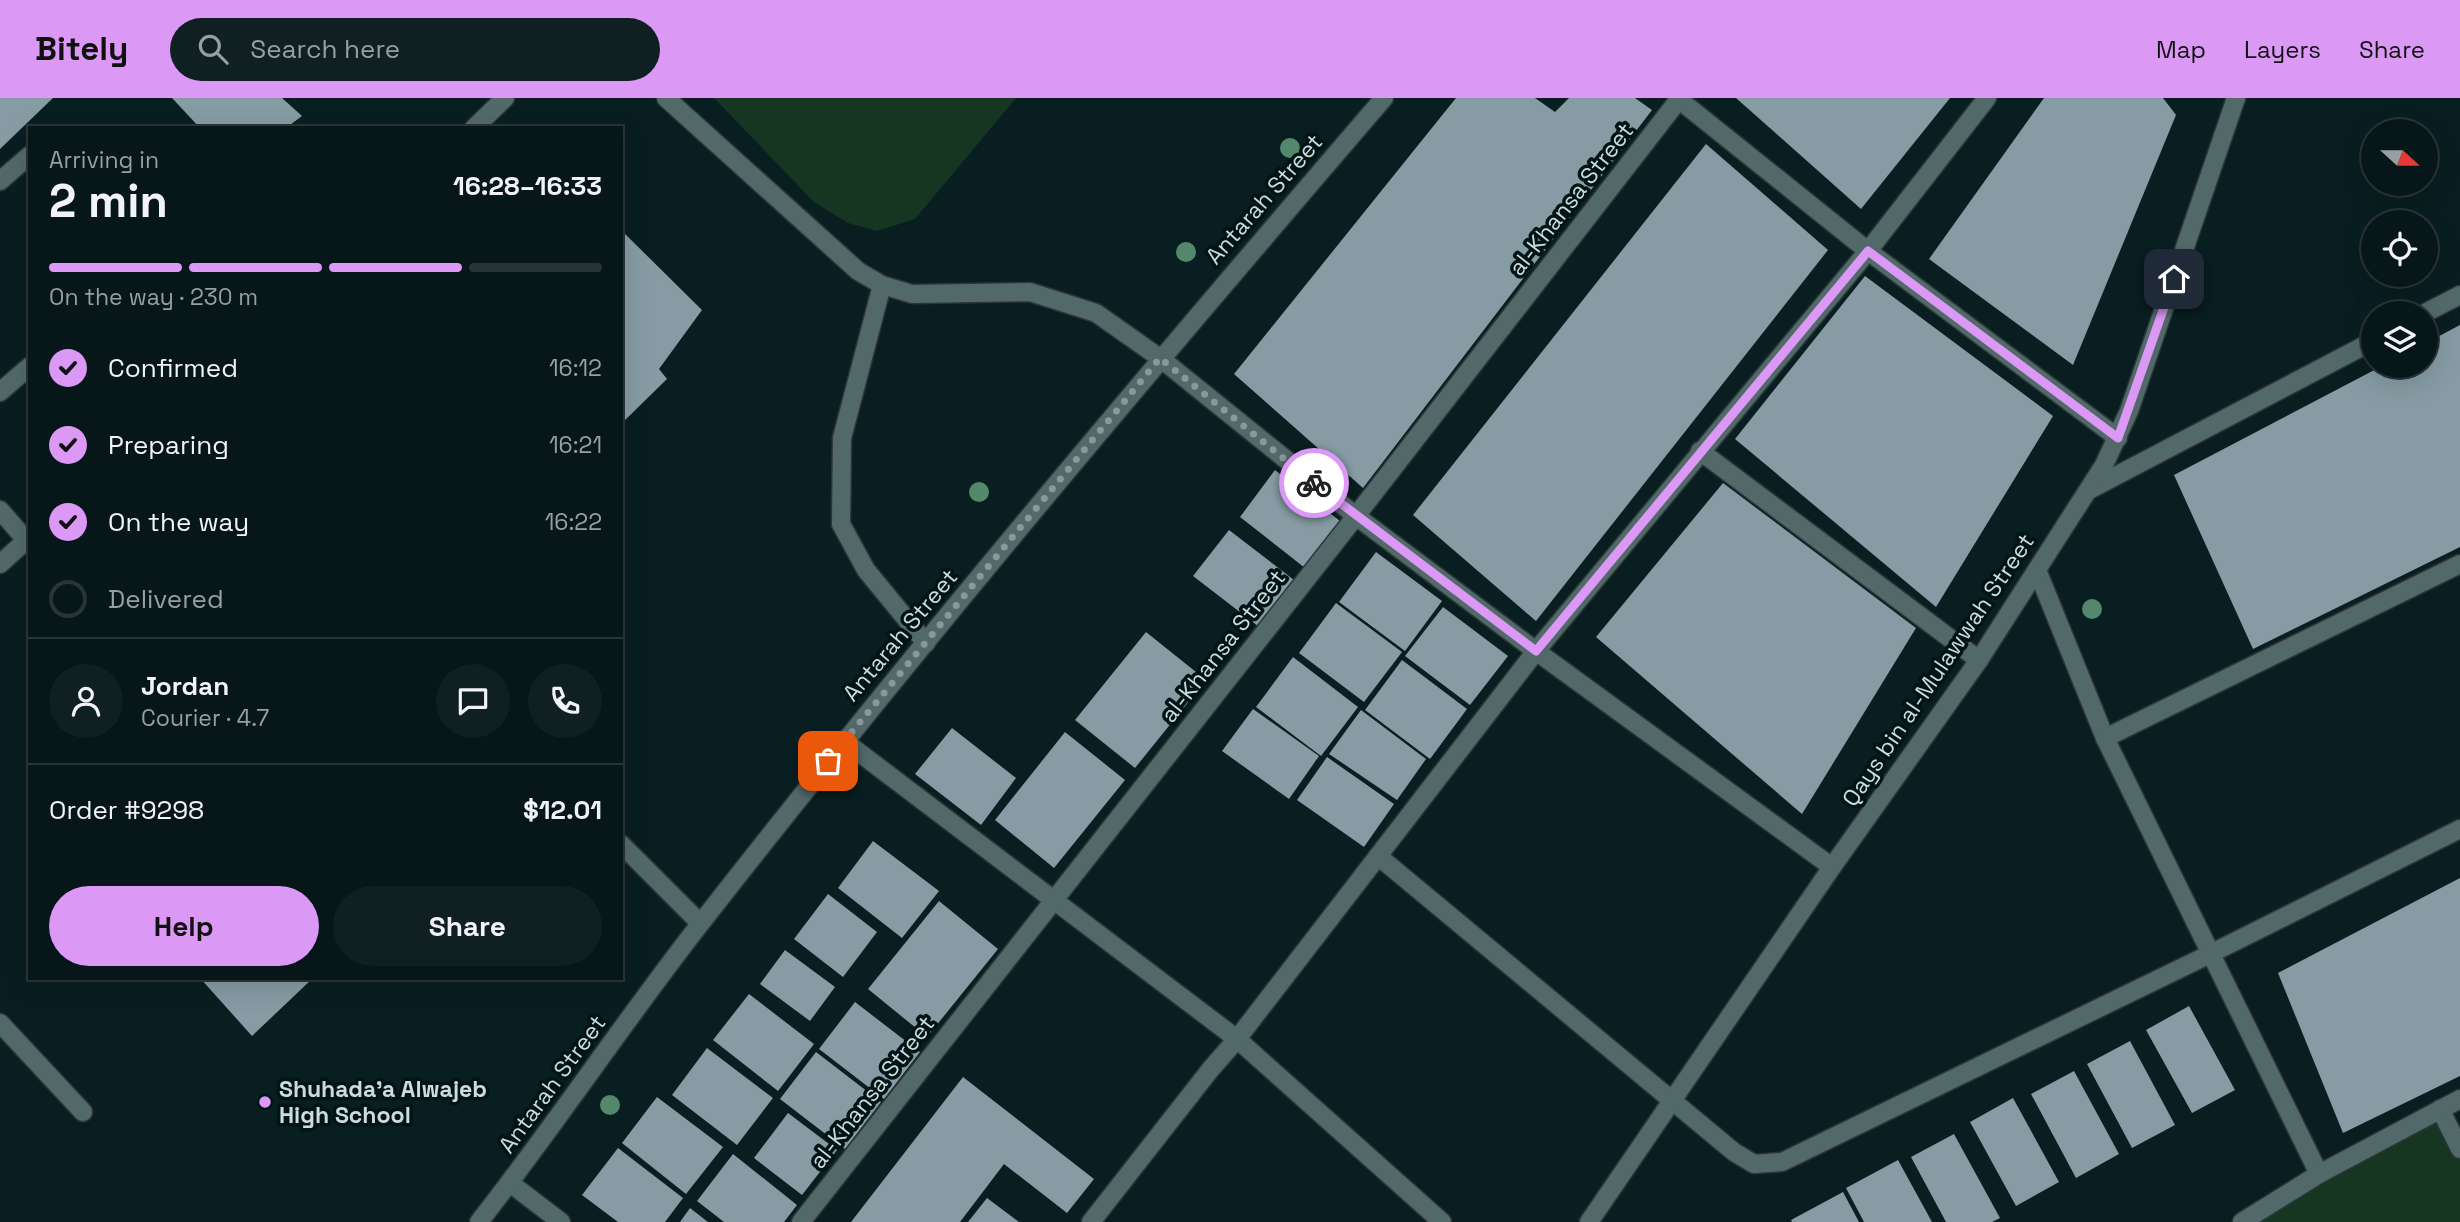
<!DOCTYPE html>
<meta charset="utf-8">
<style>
:root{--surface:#071618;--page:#101f21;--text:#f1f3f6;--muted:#989fa2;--line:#283537;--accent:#db99f5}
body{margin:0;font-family:"Space Grotesk",sans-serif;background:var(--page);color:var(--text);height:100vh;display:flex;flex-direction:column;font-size:26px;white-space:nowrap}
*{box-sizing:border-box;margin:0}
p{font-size:23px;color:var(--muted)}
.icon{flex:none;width:38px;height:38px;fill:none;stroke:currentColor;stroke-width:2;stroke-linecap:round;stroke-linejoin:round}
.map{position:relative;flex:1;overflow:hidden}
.panel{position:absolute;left:28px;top:28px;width:595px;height:854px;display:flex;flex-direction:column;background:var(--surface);border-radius:0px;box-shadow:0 7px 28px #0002,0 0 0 2px var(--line)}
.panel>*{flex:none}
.needle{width:46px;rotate:111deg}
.controls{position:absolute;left:2361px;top:21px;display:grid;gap:14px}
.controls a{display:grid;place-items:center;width:77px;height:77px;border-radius:50%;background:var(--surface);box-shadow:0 7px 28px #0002,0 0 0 2px var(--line);font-size:35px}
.pin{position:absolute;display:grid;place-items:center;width:60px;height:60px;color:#fff;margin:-30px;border-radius:14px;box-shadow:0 4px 10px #0006}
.courier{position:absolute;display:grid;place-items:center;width:70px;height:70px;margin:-35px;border:5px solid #db99f5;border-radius:50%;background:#fff;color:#222;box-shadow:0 2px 9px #0007}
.head em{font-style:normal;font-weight:800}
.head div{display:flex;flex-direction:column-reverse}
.head{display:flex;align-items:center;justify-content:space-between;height:119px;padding:0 21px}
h1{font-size:46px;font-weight:800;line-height:52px}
.bar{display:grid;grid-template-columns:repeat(4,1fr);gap:10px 7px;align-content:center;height:84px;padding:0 21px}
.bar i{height:9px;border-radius:5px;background:var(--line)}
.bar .current{background:var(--accent)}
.bar p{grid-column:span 4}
.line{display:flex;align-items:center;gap:18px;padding:0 21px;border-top:2px solid var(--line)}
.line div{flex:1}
.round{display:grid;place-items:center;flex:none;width:74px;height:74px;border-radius:37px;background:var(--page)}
ol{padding:0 21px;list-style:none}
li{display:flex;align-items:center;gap:21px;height:77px}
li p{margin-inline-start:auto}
li .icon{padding:7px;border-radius:50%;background:var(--accent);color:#111;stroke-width:4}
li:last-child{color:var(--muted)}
li i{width:38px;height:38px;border:4px solid var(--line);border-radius:50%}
.action{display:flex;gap:14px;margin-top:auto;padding:14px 21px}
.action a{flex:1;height:80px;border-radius:42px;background:var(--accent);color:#111;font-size:28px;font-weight:800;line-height:80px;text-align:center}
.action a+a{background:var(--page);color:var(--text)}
header{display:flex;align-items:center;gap:42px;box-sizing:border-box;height:98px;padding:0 35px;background:var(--accent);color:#111}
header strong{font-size:33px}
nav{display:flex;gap:38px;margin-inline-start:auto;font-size:24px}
.search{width:490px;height:63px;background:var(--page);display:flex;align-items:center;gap:18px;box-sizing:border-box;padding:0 24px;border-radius:38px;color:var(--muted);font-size:26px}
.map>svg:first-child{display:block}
</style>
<header>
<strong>Bitely</strong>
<div class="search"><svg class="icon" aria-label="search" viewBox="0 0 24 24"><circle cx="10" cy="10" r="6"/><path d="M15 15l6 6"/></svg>Search here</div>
<nav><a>Map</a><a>Layers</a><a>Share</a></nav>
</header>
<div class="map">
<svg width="2460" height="1124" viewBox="0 0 2460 1124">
<rect width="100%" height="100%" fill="#091e20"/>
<g fill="#163622">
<path d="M714 0H1016L915 121 877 133 848 125 814 104Z"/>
<path d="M2440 1011 2460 1051V1124H2242Z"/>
</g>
<g fill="#869ba4">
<path d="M0 0H53L0 51Z"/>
<path d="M172 0H282L302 18 286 30H200Z"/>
<path d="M1456 0H1535L1555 14 1569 0H1635L1652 12 1363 390 1234 276Z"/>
<path d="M1736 0H1950L1861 111Z"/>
<path d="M2044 0H2163L2176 17 2073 267 1929 161Z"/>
<path d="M1706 46 1828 152 1536 523 1413 417Z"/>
<path d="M623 134 702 212 659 271 667 281 621 326V136Z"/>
<path d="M1865 178 2053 318 1936 509 1735 341Z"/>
<path d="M2460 227V449L2253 551 2174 377 2382 268H2426V245Z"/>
<path d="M1275 372 1340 423 1305 470 1240 419Z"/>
<path d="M1723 385 1916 530 1802 716 1596 539Z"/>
<path d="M1229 432 1294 482 1258 528 1193 478Z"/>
<path d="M1376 454 1442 503 1405 553 1339 504Z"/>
<path d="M1336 505 1402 554 1364 604 1299 555Z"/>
<path d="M1443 509 1508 558 1470 607 1405 558Z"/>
<path d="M1146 534 1206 582 1135 670 1075 622Z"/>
<path d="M1293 559 1358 609 1321 658 1256 609Z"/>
<path d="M1402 562 1467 611 1430 661 1365 612Z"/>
<path d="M1253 611 1319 658 1289 701 1222 653Z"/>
<path d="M1361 612 1426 661 1397 702 1329 656Z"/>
<path d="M952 630 1016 680 981 727 915 676Z"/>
<path d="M1065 634 1125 682 1054 770 995 722Z"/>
<path d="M1327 659 1394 706 1364 749 1297 702Z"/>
<path d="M873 743 939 793 902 840 838 790Z"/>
<path d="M2460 780V978L2343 1035 2278 875Z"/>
<path d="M828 796 877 834 843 879 794 841Z"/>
<path d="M939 803 998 851 927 939 868 891Z"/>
<path d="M785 852 835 889 810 923 760 886Z"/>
<path d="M200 880H313L252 938Z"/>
<path d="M749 896 814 946 778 993 713 942Z"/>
<path d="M855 904 920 954 884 1001 819 951Z"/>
<path d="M2189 908 2235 992 2192 1015 2146 932Z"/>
<path d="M2130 943 2175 1027 2132 1050 2087 966Z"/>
<path d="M707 950 773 1000 737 1047 672 997Z"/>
<path d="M816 954 881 1004 845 1051 780 1001Z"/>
<path d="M2074 973 2119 1056 2076 1080 2031 996Z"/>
<path d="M963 979 1094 1081 1067 1115 1004 1066 960 1124H851Z"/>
<path d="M657 999 723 1049 686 1096 622 1045Z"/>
<path d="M2013 1000 2059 1084 2016 1108 1970 1024Z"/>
<path d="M788 1015 837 1052 802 1097 754 1060Z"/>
<path d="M1954 1036 2000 1120 1992 1124H1946L1911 1059Z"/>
<path d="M618 1050 683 1100 665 1124H618L582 1097Z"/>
<path d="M733 1056 797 1107 784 1124H724L697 1103Z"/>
<path d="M1898 1062 1932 1124H1864L1846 1090Z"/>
<path d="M1843 1094 1859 1124H1792L1791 1122Z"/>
<path d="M987 1100 1019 1124H968Z"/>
<path d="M690 1110 708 1124H680Z"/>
</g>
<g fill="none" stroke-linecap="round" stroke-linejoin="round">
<g stroke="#2d3637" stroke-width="21">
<g id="lane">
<path d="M0 83 30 57"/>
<path d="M0 294 30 268"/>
<path d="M0 412 26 442"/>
<path d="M0 925 83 1014"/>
</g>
</g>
<g stroke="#2d3637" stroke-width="21">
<g id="street">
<path d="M666 0 858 173 882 187 912 196 1030 194 1096 215 1160 260 1356 418 1536 553 1832 769"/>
<path d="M1677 0 1868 153 2118 340"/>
<path d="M474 30 505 0"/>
<path d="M882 187 842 340 841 426 866 472 926 545"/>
<path d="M2425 215 2460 197"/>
<path d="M1700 353 1979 562"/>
<path d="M2089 392 2373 243"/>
<path d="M0 466 30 439"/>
<path d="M2037 472 2105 640 2319 1076"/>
<path d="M2105 640 2460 466"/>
<path d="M844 643 1237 941 1442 1124"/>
<path d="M621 746 700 825"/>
<path d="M1378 758 1734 1054 1754 1066 1782 1064 2210 856 2460 731"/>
<path d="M2440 1011 2460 1051"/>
<path d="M510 1085 561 1124"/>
<path d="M479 1124C557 1025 626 920 704 821 923 541 1152 270 1384 0"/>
<path d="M801 1124 1356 418 1680 0"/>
<path d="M1091 1124 1210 972 1237 941 1536 553 1868 153 1987 0"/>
<path d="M1589 1124 1832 769 1979 562 2104 367 2129 313 2236 0"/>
<path d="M2242 1124 2319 1076 2460 1001"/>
</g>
</g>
<use href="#lane" stroke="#52696a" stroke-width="18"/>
<use href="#street" stroke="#52696a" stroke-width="18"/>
</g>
<g fill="#53886c">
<circle cx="1290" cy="50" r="10"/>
<circle cx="1186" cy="154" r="10"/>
<circle cx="979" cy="394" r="10"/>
<circle cx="2092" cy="511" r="10"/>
<circle cx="610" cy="1007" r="10"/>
</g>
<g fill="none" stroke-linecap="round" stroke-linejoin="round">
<path stroke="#89989a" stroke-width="7" stroke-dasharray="0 12.6" d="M828 663 1160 260 1314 385"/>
<path stroke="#db99f5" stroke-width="9" d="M1314 385 1536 553 1868 153 2118 340 2174 181"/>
</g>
<circle fill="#db99f5" stroke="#021516" stroke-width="2.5" cx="265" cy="1004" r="7"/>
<g text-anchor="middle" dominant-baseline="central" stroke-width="7" stroke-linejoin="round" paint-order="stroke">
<g font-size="23" fill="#cedadb" stroke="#021516">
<text transform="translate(1264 101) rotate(-49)">Antarah Street</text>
<text transform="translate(1571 101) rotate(-52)">al-Khansa Street</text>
<text transform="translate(900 537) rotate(-50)">Antarah Street</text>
<text transform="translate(1223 548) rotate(-52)">al-Khansa Street</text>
<text transform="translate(1938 572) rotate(-56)">Qays bin al-Mulawwah Street</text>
<text transform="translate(552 986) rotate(-54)">Antarah Street</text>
<text transform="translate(872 994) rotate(-52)">al-Khansa Street</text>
</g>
<g font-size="23" font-weight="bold" fill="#cedadb" stroke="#021516" text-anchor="start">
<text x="279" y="991">Shuhada'a Alwajeb<tspan x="279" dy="26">High School</tspan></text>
</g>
</g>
</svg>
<div class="controls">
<a><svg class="needle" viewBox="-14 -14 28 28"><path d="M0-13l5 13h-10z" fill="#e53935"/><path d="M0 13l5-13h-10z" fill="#989fa2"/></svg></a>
<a><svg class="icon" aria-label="locate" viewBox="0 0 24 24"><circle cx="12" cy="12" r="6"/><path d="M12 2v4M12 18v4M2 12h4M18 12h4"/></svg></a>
<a><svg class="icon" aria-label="layers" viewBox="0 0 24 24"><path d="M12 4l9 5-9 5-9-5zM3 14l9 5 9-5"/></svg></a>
</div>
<div class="pin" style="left:828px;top:663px;background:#ea580c"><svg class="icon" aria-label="bag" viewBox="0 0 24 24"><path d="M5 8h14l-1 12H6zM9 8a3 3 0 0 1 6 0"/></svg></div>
<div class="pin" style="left:2174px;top:181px;background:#1f2937"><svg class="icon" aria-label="home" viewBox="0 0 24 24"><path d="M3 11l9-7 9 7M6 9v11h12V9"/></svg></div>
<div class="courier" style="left:1314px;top:385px"><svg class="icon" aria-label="bike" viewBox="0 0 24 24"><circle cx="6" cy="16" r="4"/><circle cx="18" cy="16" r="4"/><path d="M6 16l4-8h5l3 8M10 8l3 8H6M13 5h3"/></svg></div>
<section class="panel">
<div class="head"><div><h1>2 min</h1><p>Arriving in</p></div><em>16:28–16:33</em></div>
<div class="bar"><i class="current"></i><i class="current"></i><i class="current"></i><i></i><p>On the way · 230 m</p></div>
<ol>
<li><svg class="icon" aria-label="check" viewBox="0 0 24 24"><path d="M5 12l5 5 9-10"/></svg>Confirmed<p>16:12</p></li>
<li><svg class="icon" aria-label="check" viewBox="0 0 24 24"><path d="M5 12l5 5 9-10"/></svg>Preparing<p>16:21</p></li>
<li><svg class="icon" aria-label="check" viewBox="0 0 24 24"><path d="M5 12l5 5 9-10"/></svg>On the way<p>16:22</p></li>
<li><i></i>Delivered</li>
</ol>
<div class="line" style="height:126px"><a class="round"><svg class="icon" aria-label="person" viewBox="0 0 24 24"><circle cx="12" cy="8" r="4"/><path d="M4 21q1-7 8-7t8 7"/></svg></a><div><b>Jordan</b><p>Courier · 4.7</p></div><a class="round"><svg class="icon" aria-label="chat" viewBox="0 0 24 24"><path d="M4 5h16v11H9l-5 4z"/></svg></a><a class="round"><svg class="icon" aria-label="phone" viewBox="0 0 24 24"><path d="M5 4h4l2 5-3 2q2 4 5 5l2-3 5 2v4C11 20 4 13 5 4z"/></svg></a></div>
<div class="line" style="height:91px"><div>Order #9298</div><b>$12.01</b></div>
<div class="action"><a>Help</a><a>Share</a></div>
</section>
</div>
